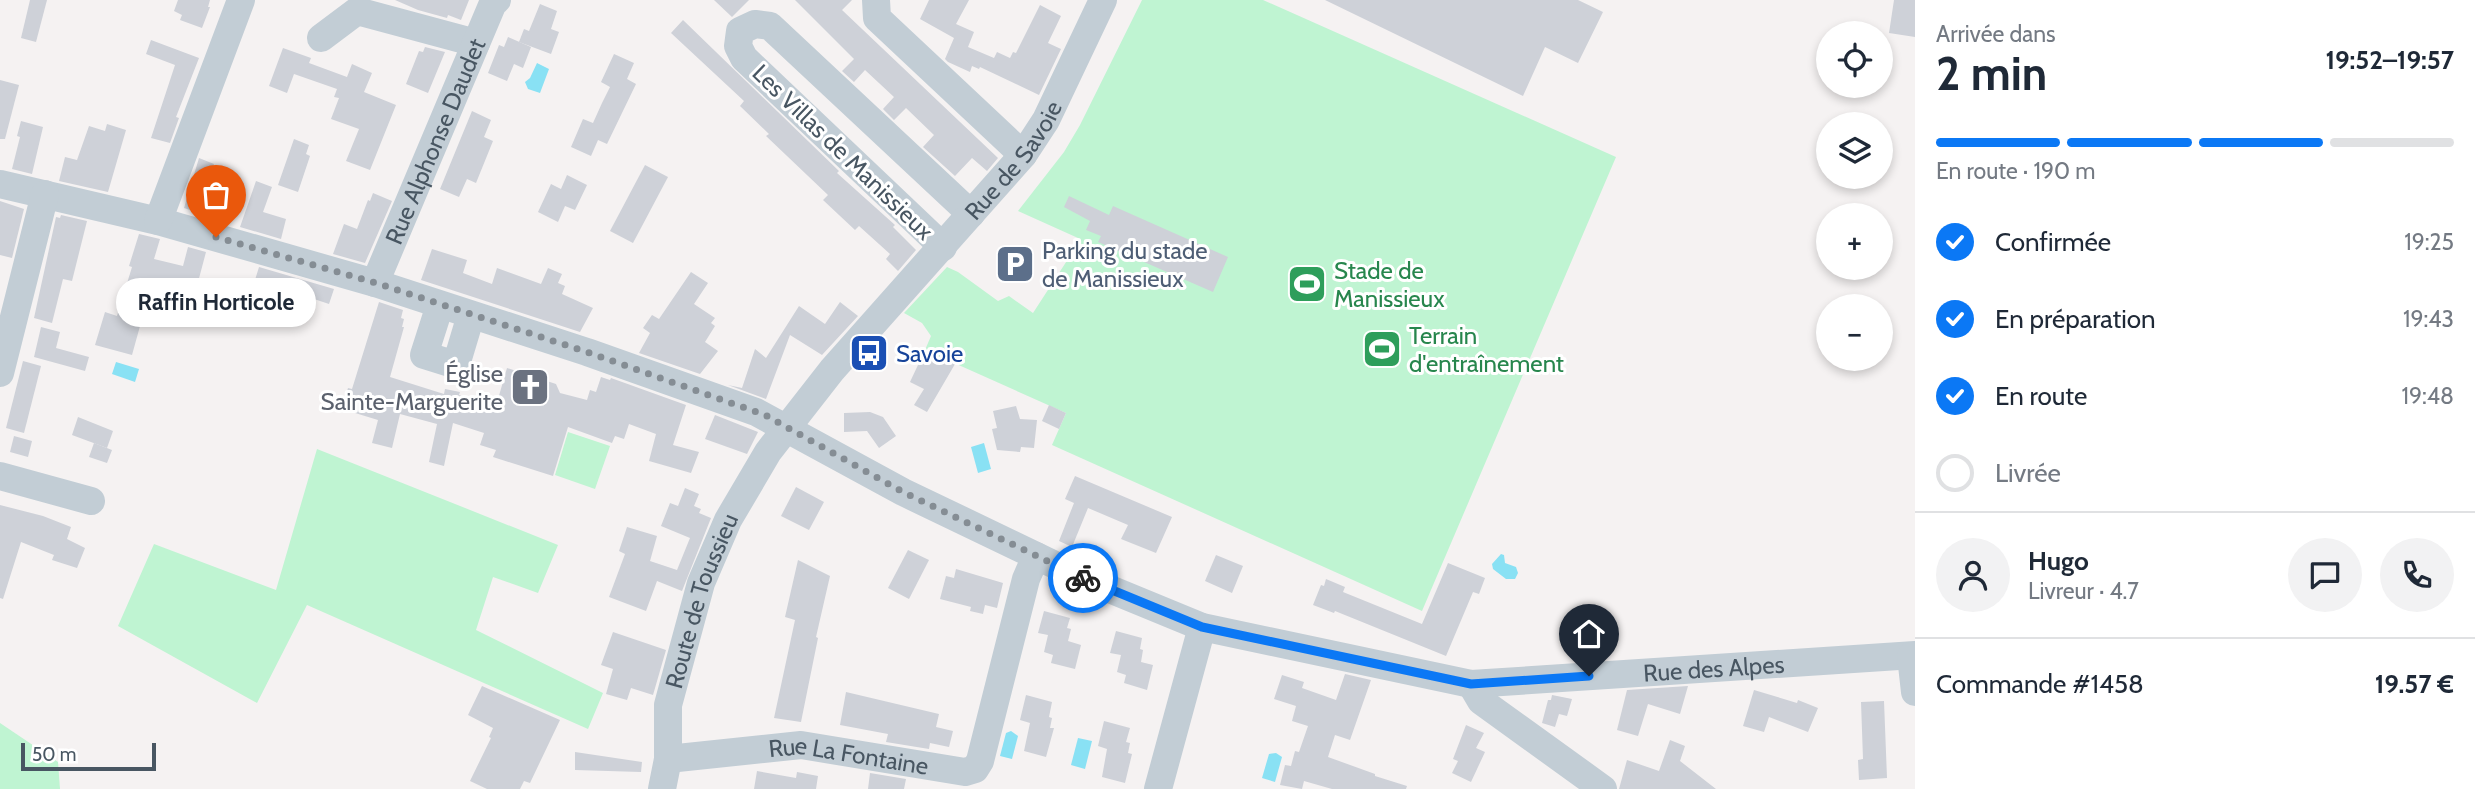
<!DOCTYPE html>
<html lang="fr">
<meta charset="utf-8">
<style>
:root{--surface:#fff;--page:#f2f2f3;--text:#1f2937;--muted:#747a83;--line:#e0e1e3;--accent:#0b78f5}
body{margin:0;font-family:Cabin,sans-serif;background:var(--page);color:var(--text);height:100vh;display:flex;flex-direction:column;font-size:26px;white-space:nowrap}
*{box-sizing:border-box;margin:0}
p{font-size:23px;color:var(--muted)}
.icon{flex:none;width:38px;height:38px;fill:none;stroke:currentColor;stroke-width:2;stroke-linecap:round;stroke-linejoin:round}
.map{position:relative;flex:1;overflow:hidden}
.side{display:flex;flex-direction:column;background:var(--surface);width:560px}
.side>*{flex:none}
.buttons{position:absolute;left:1816px;top:21px;display:grid;gap:14px}
.buttons a{display:grid;place-items:center;width:77px;height:77px;border-radius:50%;background:var(--surface);box-shadow:0 4px 10px #0003;font-size:35px}
.scale{position:absolute;left:21px;bottom:18px;width:135px;box-sizing:border-box;padding-left:7px;border:4px solid #485662;border-top:0;font-size:19px;line-height:24px;white-space:nowrap;color:#485662;-webkit-text-stroke:5px #fff;paint-order:stroke}
.pin{position:absolute;display:grid;place-items:center;width:60px;height:60px;color:#fff;margin:-72px -30px;border-radius:50% 50% 50% 0;rotate:-45deg;box-shadow:0 0 7px #0007}
.pin .icon{rotate:45deg}
.courier{position:absolute;display:grid;place-items:center;width:70px;height:70px;margin:-35px;border:5px solid #0b78f5;border-radius:50%;background:#fff;color:#222;box-shadow:0 2px 9px #0007}
.bubble{position:absolute;height:49px;border-radius:24px;background:var(--surface);box-shadow:0 4px 10px #0003;font-size:23px;font-weight:700;line-height:49px;text-align:center}
.summary em{font-style:normal;font-weight:700}
.summary div{display:flex;flex-direction:column-reverse}
.summary{display:flex;align-items:center;justify-content:space-between;height:119px;padding:0 21px}
h1{font-size:46px;font-weight:700;line-height:52px}
.bar{display:grid;grid-template-columns:repeat(4,1fr);gap:10px 7px;align-content:center;height:84px;padding:0 21px}
.bar i{height:9px;border-radius:5px;background:var(--line)}
.bar .current{background:var(--accent)}
.bar p{grid-column:span 4}
.line{display:flex;align-items:center;gap:18px;padding:0 21px;border-top:2px solid var(--line)}
.line div{flex:1}
.round{display:grid;place-items:center;flex:none;width:74px;height:74px;border-radius:37px;background:var(--page)}
ol{padding:0 21px;list-style:none}
li{display:flex;align-items:center;gap:21px;height:77px}
li p{margin-inline-start:auto}
li .icon{padding:7px;border-radius:50%;background:var(--accent);color:#fff;stroke-width:4}
li:last-child{color:var(--muted)}
li i{width:38px;height:38px;border:4px solid var(--line);border-radius:50%}
main{display:flex;flex:1;min-height:0}
.map>svg:first-child{display:block}
</style>
<main>
<div class="map">
<svg width="1915" height="789" viewBox="0 0 1915 789">
<rect width="100%" height="100%" fill="#f5f2f2"/>
<g fill="#bff4d2">
<path d="M1142 0H1263L1616 157 1422 611 1052 445 1066 413 925 350 931 336 922 323 904 313 947 267 958 272 998 301 1009 296 1033 313 1070 256 1078 238 1018 211 1064 152 1080 125Z"/>
<path d="M568 432 610 446 595 489 555 475Z"/>
<path d="M317 449 558 545 538 593 493 577 476 630 603 693 588 729 307 605 257 703 118 626 154 544 276 590Z"/>
<path d="M0 723 58 762 60 789H0Z"/>
</g>
<g fill="#89e1f4">
<path d="M537 63 549 69 540 93 528 89 525 82 530 78Z"/>
<path d="M116 362 139 369 135 382 112 374Z"/>
<path d="M984 443 991 469 978 473 971 447Z"/>
<path d="M1501 554 1504 555 1505 563 1516 567 1518 573 1515 579H1506L1493 569 1492 564Z"/>
<path d="M1011 731 1018 736 1012 759 1000 756 1006 733Z"/>
<path d="M1078 738 1092 741 1085 769 1071 765Z"/>
<path d="M1276 753 1282 757 1275 782 1262 778 1269 754Z"/>
</g>
<g fill="#ced1d8">
<path d="M30 0H47L36 42 21 38Z"/>
<path d="M178 0H210L208 7H210L202 28 180 20 182 15 174 11Z"/>
<path d="M395 0H469L461 20 448 15 447 18 418 10Z"/>
<path d="M714 0H749L732 17Z"/>
<path d="M795 0H852L842 10 998 158 987 171 972 158 955 176 923 147 934 135 906 108 894 120 883 109 894 97 865 70 854 82 842 71 854 59Z"/>
<path d="M929 0H969L956 24 974 32 968 47 994 58 997 52 1010 58 1013 52 1016 53 1040 5 1061 16 1048 43 1061 49 1039 95 980 67 979 69 972 66 970 72 948 62 945 59 954 38 920 19Z"/>
<path d="M1325 0H1578L1603 12 1578 63 1545 47 1523 96Z"/>
<path d="M1894 0H1915V37L1889 33Z"/>
<path d="M540 4 557 11 551 29 559 32 551 54 519 42 524 29 529 31Z"/>
<path d="M683 20 839 171 837 173 895 225 893 227 916 250 898 271 886 259 890 254 859 226 855 230 823 200 828 195 766 136 769 134 740 106 744 101 671 33Z"/>
<path d="M508 37 531 47 523 68 514 64 507 81 488 73 499 45 504 47Z"/>
<path d="M151 40 199 58 176 117 179 118 170 143 151 138 175 65 146 54Z"/>
<path d="M425 47 445 52 428 93 406 84 419 51 423 52Z"/>
<path d="M283 48 311 58 309 63 347 77 352 64 372 73 364 92 396 105 370 170 346 161 359 129 331 119 339 98 334 97 337 89 294 74 287 93 269 86Z"/>
<path d="M614 54 634 63 627 79 636 84 607 144 598 140 591 156 571 147 583 119 593 123 602 103 610 87 601 82Z"/>
<path d="M0 80 19 85 5 139H0Z"/>
<path d="M472 111 491 120 484 137 493 141 476 183 467 179 459 197 440 189Z"/>
<path d="M21 121 43 127 32 174 12 169 20 137 17 136Z"/>
<path d="M107 124 126 130 108 192 59 181 65 157 77 160 89 126 105 131Z"/>
<path d="M294 139 309 145 306 154 310 156 298 192 278 185Z"/>
<path d="M199 158 214 164 207 184 210 185 199 213 184 208Z"/>
<path d="M645 165 668 177 633 243 610 231Z"/>
<path d="M567 175 587 185 575 210 565 206 558 222 538 212 551 184 561 189Z"/>
<path d="M256 181 272 187 263 212 286 219 281 239 240 227Z"/>
<path d="M373 193 392 201 365 263 333 254 344 224 357 229 368 200 370 201Z"/>
<path d="M1069 196 1109 215 1113 206 1228 257 1213 292 1098 242 1101 236 1086 230 1090 221 1064 207Z"/>
<path d="M0 201 24 209 12 258 0 255Z"/>
<path d="M61 215 87 221 72 281 63 279 52 323 34 318 56 217 60 218Z"/>
<path d="M139 234 160 239 154 259 183 266 188 247 206 252 193 301 150 290 132 355 95 345 105 312 117 316 132 267 129 266Z"/>
<path d="M432 249 467 260 463 273 492 284 497 268 541 284 548 268 562 274 558 283 565 286 562 294 593 308 580 332 421 280Z"/>
<path d="M259 267 334 289 329 304 314 299 309 315 295 311 300 294 255 280Z"/>
<path d="M691 272 708 283 694 304 715 318 711 323 715 326 705 342 718 351 700 374 639 353 650 333 643 328 652 315 659 319Z"/>
<path d="M379 302 403 310 401 318 404 319 402 327H404L390 377 444 394 445 389 460 392 459 395 496 406 507 368 556 384 560 393 587 400 590 390 596 392 601 377 610 380 611 378 686 405 673 445 699 452 691 473 649 461 656 434 629 424 624 439 615 436 612 443 568 427 553 476 493 457 496 450 480 445 484 433 453 423 444 466 429 462 437 424 400 414 392 448 372 443 378 420 342 409 348 388 352 389Z"/>
<path d="M840 302 858 316 822 355 790 335 766 399 728 385 742 388 755 349 766 358 799 306 825 324Z"/>
<path d="M41 327 60 332 56 348 89 357 85 371 34 357Z"/>
<path d="M925 350 955 364 927 412 914 405 924 389 910 382Z"/>
<path d="M23 361 41 366 24 433 6 428Z"/>
<path d="M1049 405 1066 413 1059 429 1042 421Z"/>
<path d="M1016 406 1020 419 1037 420 1034 448 1021 447 1020 452 997 450 992 429 997 428 993 411Z"/>
<path d="M870 412 883 417 896 436 879 448 867 431 844 432V413Z"/>
<path d="M715 415 758 432 747 454 705 439Z"/>
<path d="M78 417 113 431 107 448 72 435Z"/>
<path d="M14 436 32 441 28 457 10 452Z"/>
<path d="M94 443 112 450 107 463 89 457Z"/>
<path d="M1075 476 1172 517 1156 553 1121 539 1128 525 1088 508 1072 547 1059 541 1074 503 1065 499Z"/>
<path d="M796 487 824 502 809 530 781 516Z"/>
<path d="M685 488 699 494 694 506 701 509 699 513 711 518 682 591 657 581 646 611 609 597 625 554 619 551 627 527 657 536 650 561 677 570 690 538 661 526 670 503 678 506Z"/>
<path d="M0 505 43 516 71 527 67 539 85 548 77 568 52 560 54 555 21 542 3 599 0 598Z"/>
<path d="M908 550 929 560 909 599 888 588Z"/>
<path d="M1216 555 1243 566 1232 593 1205 581Z"/>
<path d="M798 560 830 576 816 637 818 638 801 722 774 718 795 620 785 617Z"/>
<path d="M1448 563 1485 578 1479 594 1473 592 1446 656 1335 611 1334 613 1313 605 1321 585 1324 586 1326 579 1345 587 1343 592 1422 624Z"/>
<path d="M956 569 1003 583 997 608 985 605 983 614 970 611 971 607 940 599 946 576 954 578Z"/>
<path d="M1044 611 1070 618 1067 628 1071 629 1068 641 1081 645 1075 669 1051 663 1053 655 1044 652 1048 635 1038 633Z"/>
<path d="M1116 631 1142 638 1140 649 1143 650 1141 662 1153 665 1147 690 1124 683 1126 675 1117 672 1121 655 1110 653Z"/>
<path d="M613 632 666 650 653 695 631 688 627 700 606 694 613 669 601 665Z"/>
<path d="M1345 674 1371 680 1350 740 1335 735 1328 757 1375 774V776L1407 786 1406 789H1332L1304 781 1302 789 1280 785 1285 765 1291 766 1295 751 1299 752 1308 726 1292 721 1296 706 1274 699 1282 675 1304 682 1302 688 1336 700Z"/>
<path d="M482 686 560 720 530 783 524 781 520 789H487L470 781 491 738 489 737 493 728 468 715Z"/>
<path d="M1688 686 1680 714 1648 704 1638 736 1617 730 1627 690Z"/>
<path d="M1754 690 1797 703 1798 700 1818 708 1808 732 1769 717 1764 732 1743 726Z"/>
<path d="M846 692 939 714 936 727 953 731 949 747 930 743 929 749 886 742 888 734 840 725Z"/>
<path d="M1026 695 1052 702 1049 717 1052 718 1050 728H1054L1046 757 1024 751 1030 723 1020 720Z"/>
<path d="M1552 695 1572 699 1567 716 1559 714 1555 727 1542 723 1548 700H1551Z"/>
<path d="M1884 701 1887 778 1859 780 1858 760 1863 759 1861 702Z"/>
<path d="M1104 721 1130 728 1126 742 1130 743 1128 753 1132 754 1125 783 1102 777 1107 749 1098 746Z"/>
<path d="M1466 725 1484 733 1476 748 1485 752 1471 782 1452 773 1458 761 1453 759Z"/>
<path d="M1670 740 1685 746 1680 761 1716 789H1619L1627 760 1659 771Z"/>
<path d="M575 752 642 762 641 772 575 770Z"/>
<path d="M757 771 796 778 797 772 818 776 816 789H754Z"/>
<path d="M870 773 906 779 904 789H868Z"/>
</g>
<g fill="none" stroke-linecap="round" stroke-linejoin="round">
<g stroke="#c2cdd5" stroke-width="28">
<path d="M876 0 877 18 1023 155"/>
<path d="M321 38 357 11 476 43"/>
<path id="s1" d="M0 184 158 221 375 283 587 352 756 412 903 492 1078 576 1202 627 1471 684 1915 655"/>
<path d="M158 221 241 0"/>
<path d="M943 247 744 58 738 46 740 31 755 24 770 26 971 214"/>
<path id="s2" d="M375 283 493 3 497 0"/>
<path d="M440 305 424 355 456 365 471 315"/>
<path d="M0 373 45 194"/>
<path d="M0 476 91 501"/>
<path d="M1911 656 1915 692"/>
<path d="M1471 684 1481 701 1603 789"/>
<path id="s3" d="M668 759 801 745 965 772 975 769 980 761 1026 579 1036 556"/>
<path id="s4" d="M662 789 668 759V705L701 583 728 520 768 452 832 370 1023 155 1046 120 1103 0"/>
<path d="M1158 789 1202 627"/>
</g>
</g>
<g fill="none" stroke-linecap="round" stroke-linejoin="round">
<path stroke="#858d94" stroke-width="7" stroke-dasharray="0 12.6" d="M216 237 376 283 587 352 765 415 903 492 1083 578"/>
<path stroke="#0b78f5" stroke-width="9" d="M1083 578 1202 627 1471 684 1589 676"/>
</g>
<defs>
<g id="parking-square" transform="scale(2.0125)"><rect x="-9" y="-9" width="18" height="18" rx="4" fill="#5c6f8a" stroke="#fff"/><path d="M-3.5-5.5H1a3.5 3.5 0 0 1 0 7H-1V5.5H-3.5ZM-1-3.4V-.6H.8a1.4 1.4 0 0 0 0-2.8Z" fill="#fff"/></g>
<g id="stadium-square" transform="scale(2.0125)"><rect x="-9" y="-9" width="18" height="18" rx="4" fill="#2e9e5b" stroke="#fff"/><path d="M0-5a6.5 5 0 1 0 0 10a6.5 5 0 1 0 0-10ZM-3.5-1.8h7v3.6h-7Z" fill="#fff"/></g>
<g id="bus-square" transform="scale(2.0125)"><rect x="-9" y="-9" width="18" height="18" rx="4" fill="#1a4fb4" stroke="#fff"/><path d="M-5-6H5V4H4V6H2V4H-2V6H-4V4H-5ZM-3.5-4V0h7V-4ZM-3.5 1.2v1.5H-2V1.2ZM2 1.2v1.5H3.5V1.2Z" fill="#fff"/></g>
<g id="church-square" transform="scale(2.0125)"><rect x="-9" y="-9" width="18" height="18" rx="4" fill="#6b7280" stroke="#fff"/><path d="M-1.2-6h2.4v3.5h3.3v2.4h-3.3V6h-2.4V-.1h-3.3v-2.4h3.3Z" fill="#fff"/></g>
</defs>
<g fill-rule="evenodd">
<use href="#parking-square" x="1015" y="264"/>
<use href="#stadium-square" x="1307" y="284"/>
<use href="#stadium-square" x="1382" y="349"/>
<use href="#bus-square" x="869" y="353"/>
<use href="#church-square" x="530" y="387"/>
</g>
<g text-anchor="middle" dominant-baseline="central" stroke-width="6" stroke-linejoin="round" paint-order="stroke">
<g font-size="24" fill="#485662" stroke="#fff">
<text stroke="none"><textPath href="#s2" startOffset="154">Rue Alphonse Daudet</textPath></text>
<text transform="translate(843 152) rotate(44)">Les Villas de Manissieux</text>
<text stroke="none"><textPath href="#s4" startOffset="740">Rue de Savoie</textPath></text>
<text stroke="none"><textPath href="#s4" startOffset="194">Route de Toussieu</textPath></text>
<text stroke="none"><textPath href="#s1" startOffset="1804">Rue des Alpes</textPath></text>
<text stroke="none"><textPath href="#s3" startOffset="182">Rue La Fontaine</textPath></text>
</g>
<g font-size="24" fill="#4e5e75" stroke="#fff" text-anchor="start">
<text x="1042" y="250">Parking du stade<tspan x="1042" dy="28">de Manissieux</tspan></text>
</g>
<g font-size="24" fill="#27864d" stroke="#fff" text-anchor="start">
<text x="1334" y="270">Stade de<tspan x="1334" dy="28">Manissieux</tspan></text>
<text x="1409" y="335">Terrain<tspan x="1409" dy="28">d'entraînement</tspan></text>
</g>
<g font-size="24" fill="#164399" stroke="#fff" text-anchor="start">
<text x="896" y="353">Savoie</text>
</g>
<g font-size="24" fill="#5b616d" stroke="#fff" text-anchor="end">
<text x="503" y="373">Église<tspan x="503" dy="28">Sainte-Marguerite</tspan></text>
</g>
</g>
</svg>
<div class="buttons">
<a><svg class="icon" aria-label="locate" viewBox="0 0 24 24"><circle cx="12" cy="12" r="6"/><path d="M12 2v4M12 18v4M2 12h4M18 12h4"/></svg></a>
<a><svg class="icon" aria-label="layers" viewBox="0 0 24 24"><path d="M12 4l9 5-9 5-9-5zM3 14l9 5 9-5"/></svg></a>
<a>+</a>
<a>−</a>
</div>
<div class="scale">50 m</div>
<div class="pin" style="left:216px;top:237px;background:#ea580c"><svg class="icon" aria-label="bag" viewBox="0 0 24 24"><path d="M5 8h14l-1 12H6zM9 8a3 3 0 0 1 6 0"/></svg></div>
<div class="pin" style="left:1589px;top:676px;background:#1f2937"><svg class="icon" aria-label="home" viewBox="0 0 24 24"><path d="M3 11l9-7 9 7M6 9v11h12V9"/></svg></div>
<div class="courier" style="left:1083px;top:578px"><svg class="icon" aria-label="bike" viewBox="0 0 24 24"><circle cx="6" cy="16" r="4"/><circle cx="18" cy="16" r="4"/><path d="M6 16l4-8h5l3 8M10 8l3 8H6M13 5h3"/></svg></div>
<div class="bubble" style="left:116px;top:278px;width:200px">Raffin Horticole</div>
</div>
<section class="side">
<div class="summary"><div><h1>2 min</h1><p>Arrivée dans</p></div><em>19:52–19:57</em></div>
<div class="bar"><i class="current"></i><i class="current"></i><i class="current"></i><i></i><p>En route · 190 m</p></div>
<ol>
<li><svg class="icon" aria-label="check" viewBox="0 0 24 24"><path d="M5 12l5 5 9-10"/></svg>Confirmée<p>19:25</p></li>
<li><svg class="icon" aria-label="check" viewBox="0 0 24 24"><path d="M5 12l5 5 9-10"/></svg>En préparation<p>19:43</p></li>
<li><svg class="icon" aria-label="check" viewBox="0 0 24 24"><path d="M5 12l5 5 9-10"/></svg>En route<p>19:48</p></li>
<li><i></i>Livrée</li>
</ol>
<div class="line" style="height:126px"><a class="round"><svg class="icon" aria-label="person" viewBox="0 0 24 24"><circle cx="12" cy="8" r="4"/><path d="M4 21q1-7 8-7t8 7"/></svg></a><div><b>Hugo</b><p>Livreur · 4.7</p></div><a class="round"><svg class="icon" aria-label="chat" viewBox="0 0 24 24"><path d="M4 5h16v11H9l-5 4z"/></svg></a><a class="round"><svg class="icon" aria-label="phone" viewBox="0 0 24 24"><path d="M5 4h4l2 5-3 2q2 4 5 5l2-3 5 2v4C11 20 4 13 5 4z"/></svg></a></div>
<div class="line" style="height:91px"><div>Commande #1458</div><b>19.57 €</b></div>
</section>
</main>
